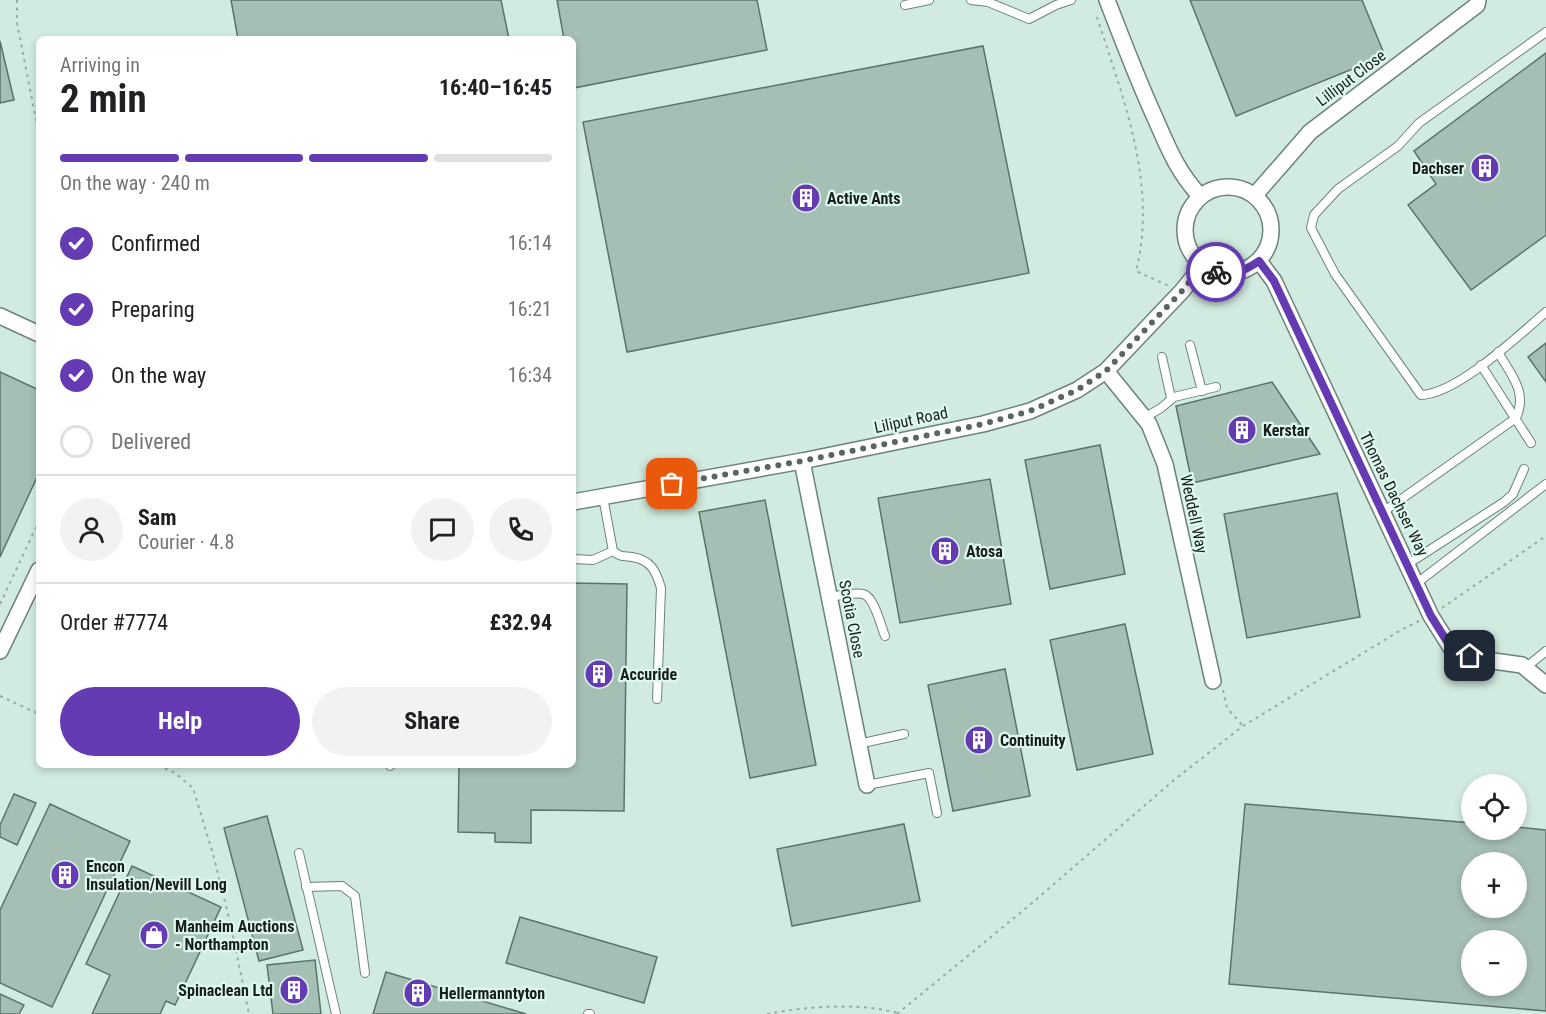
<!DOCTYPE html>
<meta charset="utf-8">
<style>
:root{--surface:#fff;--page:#f2f2f2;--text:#202124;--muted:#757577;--line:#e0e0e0;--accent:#643bb3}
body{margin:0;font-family:"Roboto Condensed",sans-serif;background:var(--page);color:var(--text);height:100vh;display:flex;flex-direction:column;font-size:22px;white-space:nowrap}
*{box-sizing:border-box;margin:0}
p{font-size:20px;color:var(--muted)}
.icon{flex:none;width:33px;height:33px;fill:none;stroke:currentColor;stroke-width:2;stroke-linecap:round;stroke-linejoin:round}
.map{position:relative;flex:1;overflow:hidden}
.drawer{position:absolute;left:36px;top:36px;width:540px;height:732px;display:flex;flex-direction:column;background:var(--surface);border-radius:9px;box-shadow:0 3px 9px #0003}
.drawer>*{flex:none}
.buttons{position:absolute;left:1461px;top:774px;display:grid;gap:12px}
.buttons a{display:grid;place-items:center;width:66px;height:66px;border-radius:50%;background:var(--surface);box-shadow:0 3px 9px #0003;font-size:30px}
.pin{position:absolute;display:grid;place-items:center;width:51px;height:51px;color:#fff;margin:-26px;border-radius:12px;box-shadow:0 3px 9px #0006}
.courier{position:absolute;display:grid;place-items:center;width:60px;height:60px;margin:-30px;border:4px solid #643bb3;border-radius:50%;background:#fff;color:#222;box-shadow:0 2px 8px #0007}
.overview em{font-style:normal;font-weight:700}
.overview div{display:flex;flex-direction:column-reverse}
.overview{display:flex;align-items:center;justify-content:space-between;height:102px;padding:0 24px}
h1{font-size:39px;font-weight:700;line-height:45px}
.bar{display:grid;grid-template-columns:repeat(4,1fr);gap:9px 6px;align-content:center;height:72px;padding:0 24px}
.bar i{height:8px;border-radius:4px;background:var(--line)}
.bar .current{background:var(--accent)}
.bar p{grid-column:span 4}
.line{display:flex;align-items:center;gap:15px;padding:0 24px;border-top:2px solid var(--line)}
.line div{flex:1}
.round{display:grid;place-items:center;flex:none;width:63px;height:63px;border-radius:32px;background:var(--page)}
ol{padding:0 24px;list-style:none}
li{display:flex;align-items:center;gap:18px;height:66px}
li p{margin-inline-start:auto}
li .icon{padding:6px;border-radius:50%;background:var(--accent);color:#fff;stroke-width:4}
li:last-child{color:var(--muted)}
li i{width:33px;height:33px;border:3px solid var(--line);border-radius:50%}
.action{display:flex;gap:12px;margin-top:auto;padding:12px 24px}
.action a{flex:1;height:69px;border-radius:36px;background:var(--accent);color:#fff;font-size:24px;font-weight:700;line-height:69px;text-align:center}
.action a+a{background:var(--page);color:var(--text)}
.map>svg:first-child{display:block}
</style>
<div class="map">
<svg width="1546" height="1014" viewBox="0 0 1546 1014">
<rect width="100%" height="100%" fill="#d2ebe0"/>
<g fill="#a6bfb4" stroke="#5d7369" stroke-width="1.5" fill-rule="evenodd">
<path d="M231 0H501L509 39H238Z"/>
<path d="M557 0H757L767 50 574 88 573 39H564Z"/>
<path d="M1190 0H1362L1385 56 1236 116Z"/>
<path d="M0 41 14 100 0 103Z"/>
<path d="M983 46 1029 273 627 352 583 122Z"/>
<path d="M1546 53V235L1471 290 1408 205 1436 184 1414 151Z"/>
<path d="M1546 343V382L1528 357Z"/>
<path d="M0 372 39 390V473L0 557Z"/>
<path d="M1272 382 1320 454 1192 483 1176 406Z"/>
<path d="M1100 445 1125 574 1050 589 1025 460Z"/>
<path d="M990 479 1011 604 900 623 878 498Z"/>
<path d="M1337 493 1360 617 1247 638 1224 514Z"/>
<path d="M765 500 816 765 750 778 699 512Z"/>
<path d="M573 583 627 584 624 811 531 810V843L495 842V833L458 832 459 765H573Z"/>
<path d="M1125 624 1153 754 1077 770 1050 640Z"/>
<path d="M1005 669 1030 796 953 811 928 685Z"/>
<path d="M14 794 36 803 17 845 0 837V825Z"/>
<path d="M50 804 130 841 52 1007 0 983V910Z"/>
<path d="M1245 804 1472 823V830H1516V827L1546 830V1011L1229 984ZM1472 862H1516V908H1472ZM1472 940H1516V986H1472Z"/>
<path d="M267 816 303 950 259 961 224 828Z"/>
<path d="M904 824 920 901 792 926 777 849Z"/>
<path d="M132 866 221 907 175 1005 166 1001 160 1014H92L110 975 86 964Z"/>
<path d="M520 917 657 957 644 1003 506 963Z"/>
<path d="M315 960 321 1014H273L267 965Z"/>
<path d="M386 972 526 1014H373Z"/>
<path d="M0 994 24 1005 19 1014H0Z"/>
</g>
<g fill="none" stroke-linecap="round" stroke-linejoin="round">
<g stroke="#6c8379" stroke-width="10">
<g id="lane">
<path d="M971 0 988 2 1029 19 1056 5 1071 0"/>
<path d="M905 5 929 0"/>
<path d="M1546 32 1419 123 1398 146 1338 189 1314 215 1311 228 1335 274 1421 395C1457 394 1518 336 1546 312"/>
<path d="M1190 345 1202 391"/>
<path d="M1162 357 1171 398"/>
<path d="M1481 365 1531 443"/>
<path d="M1144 418 1161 408 1174 397 1216 387"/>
<path d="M603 497 613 551C620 557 623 556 632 557 651 560 656 571 661 588L657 699"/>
<path d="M1383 512 1516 418C1528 392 1511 375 1498 352"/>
<path d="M573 559 593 560 613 551"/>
<path d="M1408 564 1504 502 1513 494 1524 469"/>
<path d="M1417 583 1546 484"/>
<path d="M829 597C839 596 853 592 863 594 874 596 881 626 885 636"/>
<path d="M1525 668 1546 651"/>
<path d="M858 744 904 734"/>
<path d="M390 766 391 765"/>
<path d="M867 785 929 773 937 813"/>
<path d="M299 853 336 1014"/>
<path d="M306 887 342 886 355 896 365 973"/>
<path d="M588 1014H590"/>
</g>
</g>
<g stroke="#6c8379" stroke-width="18">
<g id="street">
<path d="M1107 0C1123 41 1138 81 1156 120 1169 150 1178 172 1200 196"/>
<circle cx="1228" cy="230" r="43"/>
<path d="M1255 195 1310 132 1477 5 1478 0"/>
<path d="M1259 261 1274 281 1431 616 1453 651 1486 660 1522 665 1546 685"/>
<path d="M0 316 39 334"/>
<path d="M1106 371 1149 424 1165 464 1213 681"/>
<path d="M802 461 867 785"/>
<path d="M573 502 802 461 983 424 1030 411 1077 390 1106 371 1182 291 1202 266"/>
<path d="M0 651 39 570"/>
</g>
</g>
<g stroke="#98aca3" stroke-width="2" stroke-dasharray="3 4.5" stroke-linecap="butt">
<path d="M17 0V23L39 135"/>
<path d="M1097 17C1123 98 1158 185 1136 271L1169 286"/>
<path d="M0 604 39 521"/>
<path d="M1442 608 1546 536"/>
<path d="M1223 690 1227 708 1243 726"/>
<path d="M0 696 39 714"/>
<path d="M158 765 175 773 193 788 213 854 231 926 249 1014"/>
<path d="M767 1014C808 1006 861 1002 901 1014"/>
<path d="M897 1014 1031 904 1174 780 1243 726 1401 630 1419 621"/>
</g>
<use href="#lane" stroke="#fff" stroke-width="8"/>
<use href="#street" stroke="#fff" stroke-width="15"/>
</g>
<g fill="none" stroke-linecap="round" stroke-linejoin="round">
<path stroke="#586660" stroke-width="6" stroke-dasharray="0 10.8" d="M672 484 802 461 983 424 1030 411 1077 390 1106 371 1182 291 1202 266 1216 272"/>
<path stroke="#643bb3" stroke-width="8" d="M1216 272C1233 275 1245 271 1259 261L1274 281 1431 616 1453 651 1470 656"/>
</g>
<defs>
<g id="building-disc" transform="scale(1.5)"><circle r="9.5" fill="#643bb3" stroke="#dff8ed"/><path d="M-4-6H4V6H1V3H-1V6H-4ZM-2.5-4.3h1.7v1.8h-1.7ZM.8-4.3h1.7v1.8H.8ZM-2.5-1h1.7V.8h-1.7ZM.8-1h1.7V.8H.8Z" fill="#fff"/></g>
<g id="shop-disc" transform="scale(1.5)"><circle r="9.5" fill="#643bb3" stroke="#dff8ed"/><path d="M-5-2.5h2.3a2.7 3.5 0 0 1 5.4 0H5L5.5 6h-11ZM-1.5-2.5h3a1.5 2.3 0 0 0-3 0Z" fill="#fff"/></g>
</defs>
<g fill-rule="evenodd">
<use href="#building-disc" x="1485" y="168"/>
<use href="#building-disc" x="806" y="198"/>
<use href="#building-disc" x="1242" y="430"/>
<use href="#building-disc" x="945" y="551"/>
<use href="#building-disc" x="599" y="674"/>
<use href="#building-disc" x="979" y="740"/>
<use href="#building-disc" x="65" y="875"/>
<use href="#shop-disc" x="154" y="935"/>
<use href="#building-disc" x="294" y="990"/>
<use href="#building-disc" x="418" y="993"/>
</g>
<g text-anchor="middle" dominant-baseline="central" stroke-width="4.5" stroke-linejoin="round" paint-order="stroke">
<g font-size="16" fill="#161f1b" stroke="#dff8ed">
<text transform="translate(1351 78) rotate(-37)">Lilliput Close</text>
<text transform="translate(911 420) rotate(-12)">Liliput Road</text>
<text transform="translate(1394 494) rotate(64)">Thomas Dachser Way</text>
<text transform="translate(1194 514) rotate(78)">Weddell Way</text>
<text transform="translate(852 619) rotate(79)">Scotia Close</text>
</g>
<g font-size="16" font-weight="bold" fill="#161f1b" stroke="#dff8ed" text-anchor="start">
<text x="1464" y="168" text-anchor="end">Dachser</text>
<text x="827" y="198">Active Ants</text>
<text x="1263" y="430">Kerstar</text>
<text x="966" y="551">Atosa</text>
<text x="620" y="674">Accuride</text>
<text x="1000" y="740">Continuity</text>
<text x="86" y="866">Encon<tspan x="86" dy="18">Insulation/Nevill Long</tspan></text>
<text x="175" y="926">Manheim Auctions<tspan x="175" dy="18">- Northampton</tspan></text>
<text x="273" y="990" text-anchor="end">Spinaclean Ltd</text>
<text x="439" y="993">Hellermanntyton</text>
</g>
</g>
</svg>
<div class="buttons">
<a><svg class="icon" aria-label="locate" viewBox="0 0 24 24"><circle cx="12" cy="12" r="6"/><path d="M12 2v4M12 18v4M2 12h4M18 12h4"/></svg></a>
<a>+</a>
<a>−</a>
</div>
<div class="pin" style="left:672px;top:484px;background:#ea580c"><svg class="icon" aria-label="bag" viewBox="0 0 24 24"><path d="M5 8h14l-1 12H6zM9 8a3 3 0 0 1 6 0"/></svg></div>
<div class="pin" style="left:1470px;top:656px;background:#1f2937"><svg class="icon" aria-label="home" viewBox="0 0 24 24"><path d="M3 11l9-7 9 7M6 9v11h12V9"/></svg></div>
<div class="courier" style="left:1216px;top:272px"><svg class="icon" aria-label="bike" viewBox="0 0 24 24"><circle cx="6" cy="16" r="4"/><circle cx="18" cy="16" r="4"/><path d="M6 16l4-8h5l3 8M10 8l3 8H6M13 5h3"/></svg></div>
<section class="drawer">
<div class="overview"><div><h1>2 min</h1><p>Arriving in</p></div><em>16:40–16:45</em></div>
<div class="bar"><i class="current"></i><i class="current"></i><i class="current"></i><i></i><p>On the way · 240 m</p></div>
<ol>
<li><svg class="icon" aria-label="check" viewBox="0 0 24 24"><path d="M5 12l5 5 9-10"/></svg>Confirmed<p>16:14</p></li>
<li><svg class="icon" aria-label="check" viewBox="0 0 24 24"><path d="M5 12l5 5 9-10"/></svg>Preparing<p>16:21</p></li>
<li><svg class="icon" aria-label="check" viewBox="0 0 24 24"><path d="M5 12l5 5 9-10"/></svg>On the way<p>16:34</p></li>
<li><i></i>Delivered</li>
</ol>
<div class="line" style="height:108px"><a class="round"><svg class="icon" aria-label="person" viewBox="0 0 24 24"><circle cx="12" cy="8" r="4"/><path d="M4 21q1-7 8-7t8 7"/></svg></a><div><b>Sam</b><p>Courier · 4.8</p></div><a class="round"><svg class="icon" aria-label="chat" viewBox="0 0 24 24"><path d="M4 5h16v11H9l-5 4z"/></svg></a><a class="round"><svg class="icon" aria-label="phone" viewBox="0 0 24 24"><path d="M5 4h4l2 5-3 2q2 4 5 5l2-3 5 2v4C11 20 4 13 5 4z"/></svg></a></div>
<div class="line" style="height:78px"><div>Order #7774</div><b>£32.94</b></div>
<div class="action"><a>Help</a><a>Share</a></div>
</section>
</div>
